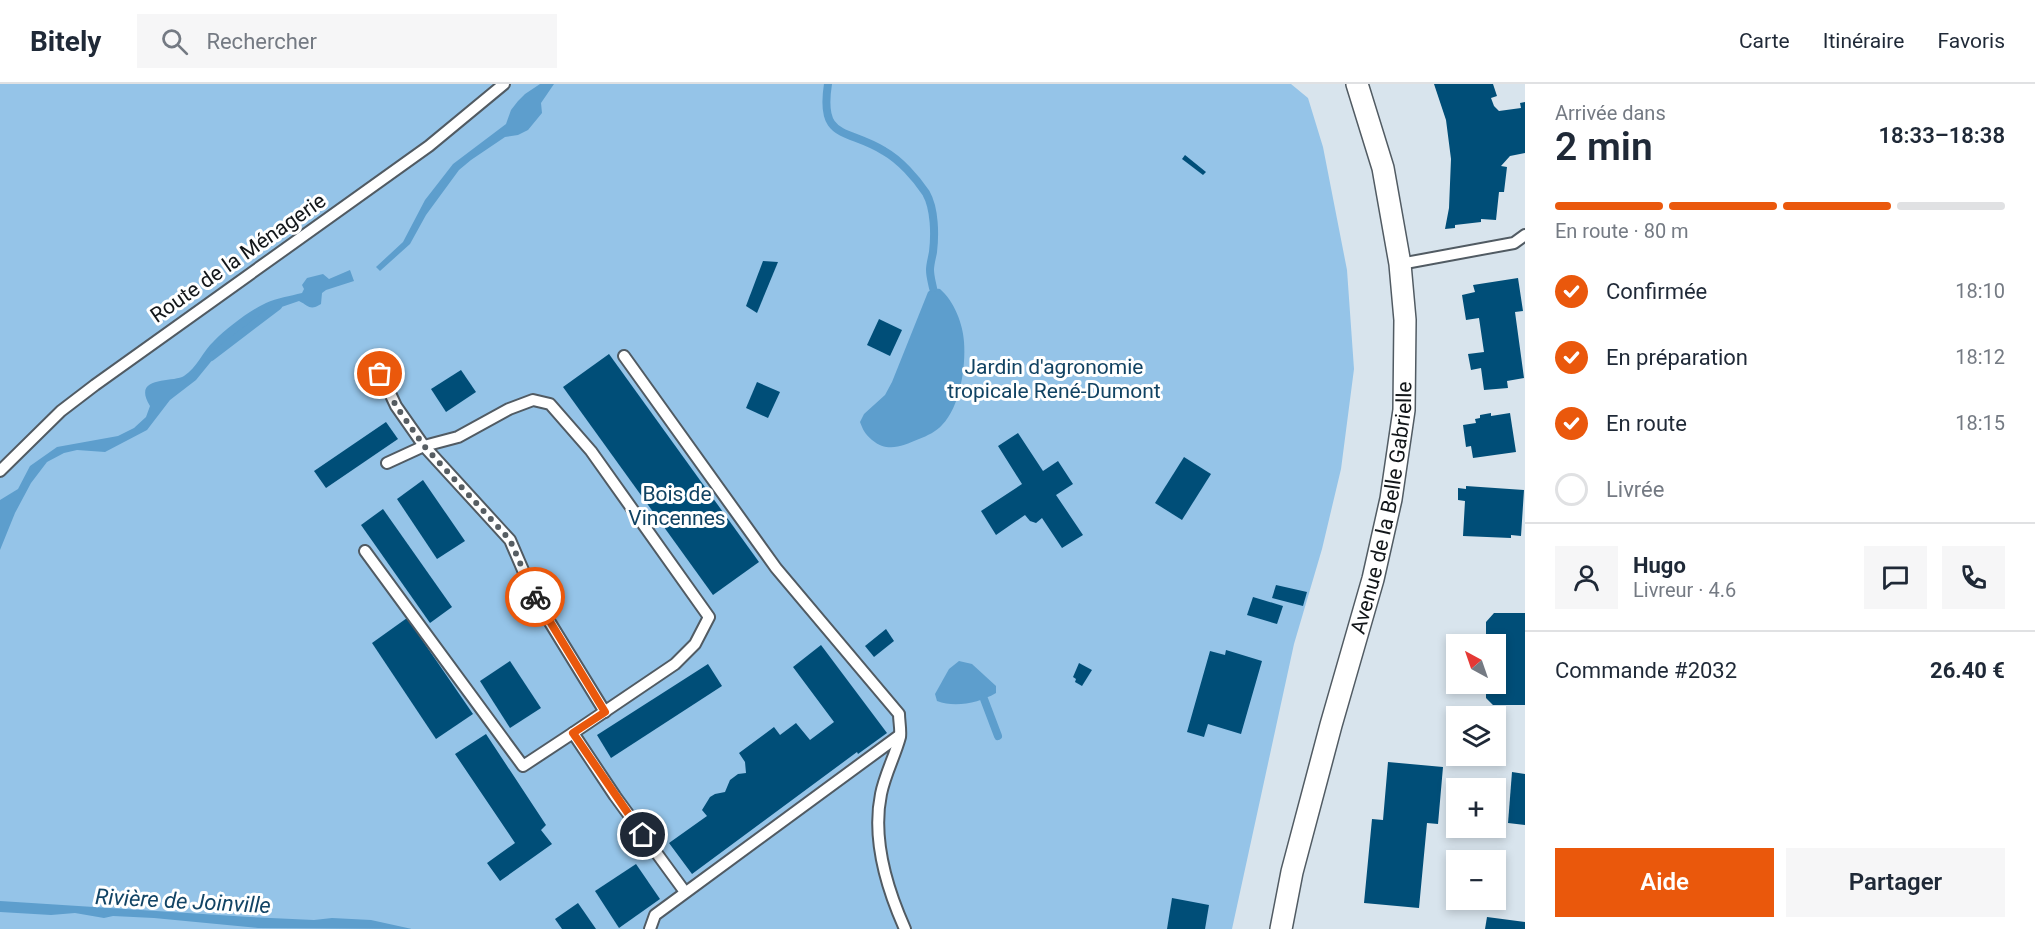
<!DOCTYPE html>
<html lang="fr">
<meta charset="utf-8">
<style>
:root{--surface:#fff;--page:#f6f6f7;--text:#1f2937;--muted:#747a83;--line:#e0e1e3;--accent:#ea580c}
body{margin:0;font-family:Roboto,sans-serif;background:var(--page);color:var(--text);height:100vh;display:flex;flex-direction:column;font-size:22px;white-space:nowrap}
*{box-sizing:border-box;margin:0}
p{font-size:20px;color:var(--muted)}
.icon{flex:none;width:33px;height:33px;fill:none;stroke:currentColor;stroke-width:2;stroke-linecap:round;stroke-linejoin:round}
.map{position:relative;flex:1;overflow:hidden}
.side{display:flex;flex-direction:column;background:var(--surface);width:510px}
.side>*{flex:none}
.needle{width:39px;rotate:320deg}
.fabs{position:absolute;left:1446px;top:550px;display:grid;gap:12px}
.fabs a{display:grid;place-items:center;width:60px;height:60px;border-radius:0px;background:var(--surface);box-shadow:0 3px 9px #0003;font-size:30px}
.pin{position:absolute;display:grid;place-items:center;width:51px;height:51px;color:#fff;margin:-26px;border:3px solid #fff;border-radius:50%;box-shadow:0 2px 6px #0007}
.courier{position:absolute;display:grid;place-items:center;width:60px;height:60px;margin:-30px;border:4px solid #ea580c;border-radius:50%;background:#fff;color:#222;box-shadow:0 2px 8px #0007}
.summary em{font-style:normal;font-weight:600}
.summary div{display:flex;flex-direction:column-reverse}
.summary{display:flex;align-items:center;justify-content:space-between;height:102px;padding:0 30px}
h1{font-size:39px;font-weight:600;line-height:45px}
.bar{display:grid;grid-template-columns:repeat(4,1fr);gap:9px 6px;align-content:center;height:72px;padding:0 30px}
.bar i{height:8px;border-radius:4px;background:var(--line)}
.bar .on{background:var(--accent)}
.bar p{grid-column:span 4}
.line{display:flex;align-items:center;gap:15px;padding:0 30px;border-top:2px solid var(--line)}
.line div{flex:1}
.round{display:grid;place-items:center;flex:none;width:63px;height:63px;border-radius:0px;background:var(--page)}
ol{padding:0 30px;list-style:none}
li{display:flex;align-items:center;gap:18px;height:66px}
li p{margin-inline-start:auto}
li .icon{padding:6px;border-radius:50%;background:var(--accent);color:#fff;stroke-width:4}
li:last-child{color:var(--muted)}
li i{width:33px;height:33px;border:3px solid var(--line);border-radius:50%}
.button{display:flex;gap:12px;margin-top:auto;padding:12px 30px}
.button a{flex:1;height:69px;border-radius:0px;background:var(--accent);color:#fff;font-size:24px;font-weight:600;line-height:69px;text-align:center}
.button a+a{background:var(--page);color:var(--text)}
header{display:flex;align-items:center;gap:36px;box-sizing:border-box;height:84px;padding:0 30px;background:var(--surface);border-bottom:2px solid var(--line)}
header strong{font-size:28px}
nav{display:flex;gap:33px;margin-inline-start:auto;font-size:21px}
.search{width:420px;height:54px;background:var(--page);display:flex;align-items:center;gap:15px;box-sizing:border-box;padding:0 21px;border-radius:0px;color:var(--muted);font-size:22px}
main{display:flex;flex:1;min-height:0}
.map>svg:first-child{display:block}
</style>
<header>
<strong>Bitely</strong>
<div class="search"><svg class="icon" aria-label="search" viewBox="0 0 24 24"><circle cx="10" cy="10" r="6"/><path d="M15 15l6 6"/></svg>Rechercher</div>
<nav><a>Carte</a><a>Itinéraire</a><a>Favoris</a></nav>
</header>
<main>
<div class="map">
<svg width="1525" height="845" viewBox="0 0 1525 845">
<rect width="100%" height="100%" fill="#d8e4ed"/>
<path fill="#95c4e8" d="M0 0H1291L1308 14 1323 63 1347 186 1354 285 1341 385 1322 465 1294 560 1232 845H0Z"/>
<g fill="#5d9ecd">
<path d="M540 0H554L541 19 542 29 528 46 518 51 505 53 471 76 459 86 426 131 410 160 380 187 376 183 403 158 425 116 453 80 506 40 511 26 518 17 525 10Z"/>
<path d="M350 186 354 197 326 206 322 209 321 220C310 227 309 222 299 217L267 228 227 258 196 296 170 316 147 346 105 368 77 366 64 369 47 378 31 399 15 429 0 466V416L18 405 30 382 57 363 118 352 134 344 146 333 150 322C131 291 173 299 184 292 197 284 203 267 214 257 227 244 249 227 266 219 277 214 290 212 302 209L304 205 302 201 307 194 323 190 329 195Z"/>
<path d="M933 204 940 205C954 217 963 240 964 258 966 283 960 323 942 341 937 347 927 352 919 355 902 362 888 369 872 356 865 350 863 346 860 338L864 330 885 311 892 298 928 208Z"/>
<path d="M959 577 972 580 996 602V609C979 619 955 624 937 617L935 610 949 585Z"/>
<path d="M0 817 250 833 314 836 332 834 371 836 412 845 258 844 154 834 113 832 104 834 75 829 51 831 0 828Z"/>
</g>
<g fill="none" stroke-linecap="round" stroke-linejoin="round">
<g stroke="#5d9ecd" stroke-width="8">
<path d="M828 0C819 57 847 44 884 67 900 76 916 94 926 109 935 125 935 151 933 168 932 174 930 180 930 186 930 192 932 199 933 204"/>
<path d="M211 273 278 222"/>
<path d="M984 615 998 652"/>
</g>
</g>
<g fill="#004e78">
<path d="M1434 0H1493L1497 12 1491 14 1494 22 1499 27 1521 24 1520 19 1525 18V69L1510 72 1501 82 1507 83 1504 108H1499L1496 136 1481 135V138L1455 141V144L1445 145 1449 124 1451 75 1446 36Z"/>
<path d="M1185 71 1206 88 1203 91 1182 75Z"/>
<path d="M763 177 778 178 757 229 746 222Z"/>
<path d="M1518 194 1523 227 1515 228 1524 294 1507 297 1508 304 1484 306 1481 284 1471 286 1468 270 1484 268 1479 234 1466 236 1462 211 1475 208 1473 201Z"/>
<path d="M879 235 902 246 890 272 867 261Z"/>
<path d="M609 270 759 478 713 511 563 303Z"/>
<path d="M461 286 476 308 446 328 431 305Z"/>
<path d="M757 298 780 308 768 334 746 324Z"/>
<path d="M1491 329V332L1510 329 1516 368 1473 374 1471 362 1466 363 1463 341 1476 339 1475 335 1480 334V331Z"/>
<path d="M386 338 398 355 326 404 314 387Z"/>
<path d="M1018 349 1043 387 1058 377 1073 400 1056 411 1083 451 1062 464 1042 434 1036 439 1030 437 1025 431 996 451 981 427 1022 400 998 362Z"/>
<path d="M1184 373 1211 390 1182 436 1155 419Z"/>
<path d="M423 396 465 457 437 475 397 415Z"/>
<path d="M1466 402 1524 406 1521 452 1511 451V454L1463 452 1465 417 1458 416V404L1466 405Z"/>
<path d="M383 425 452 523 430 539 361 441Z"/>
<path d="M1276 501 1307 508 1303 522 1272 514Z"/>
<path d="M1253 513 1283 522 1277 540 1247 531Z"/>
<path d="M1494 529H1525V621H1493L1486 614V600H1496V561H1486V538Z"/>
<path d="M407 534 473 630 436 655 372 559Z"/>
<path d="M886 545 894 557 874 573 865 562Z"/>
<path d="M821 561 887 649 858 670 857 668 692 790 669 759 707 732 702 726 710 713 715 710 725 708 730 696 738 690 746 689 745 678 739 669 774 643 780 651 796 639 810 656 834 638 793 583Z"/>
<path d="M1226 566 1262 577 1241 650 1208 640 1204 653 1187 648 1210 567 1225 571Z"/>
<path d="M510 577 541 624 510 644 480 597Z"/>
<path d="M1079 579 1092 586 1082 602 1075 598 1076 595 1073 593Z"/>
<path d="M708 580 722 602 611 674 597 651Z"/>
<path d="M486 650 546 741 541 746 552 760 500 797 487 779 515 759 455 670Z"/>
<path d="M1388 678 1443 683 1438 740 1427 739 1419 824 1364 819 1372 735 1383 736Z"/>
<path d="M1512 688 1525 690V741L1508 739Z"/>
<path d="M636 780 660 815 619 844 595 807Z"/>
<path d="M1172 814 1209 821 1205 845H1167Z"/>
<path d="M578 819 596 845H562L555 835Z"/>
<path d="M1487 833 1525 838V845H1485Z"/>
</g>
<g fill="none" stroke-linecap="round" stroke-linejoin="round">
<g stroke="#515b63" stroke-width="14">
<g id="service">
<path d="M1400 180 1514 159 1525 151"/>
<path d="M624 272 776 484 899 630C899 637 901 646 900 653 895 672 885 690 881 710 872 754 887 805 905 845"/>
<path d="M373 273 396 322 424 362 510 456 535 514 605 628"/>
<path d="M387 379 424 362 458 353 509 325 533 316 550 320 591 367 709 533 695 560 675 580 573 649 615 712 685 808"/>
<path d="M0 387 61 327 95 301 429 62 504 0"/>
<path d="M365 467 523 682 573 649"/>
<path d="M650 845 655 831 900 651"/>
</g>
</g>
<g stroke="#515b63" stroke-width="24">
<g id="minor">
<path id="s1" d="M1281 845 1292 788 1331 641 1373 495 1391 415 1404 326 1405 236 1400 180 1383 84 1357 0"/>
</g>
</g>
<use href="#service" stroke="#fff" stroke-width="10"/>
<use href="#minor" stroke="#fff" stroke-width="21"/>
</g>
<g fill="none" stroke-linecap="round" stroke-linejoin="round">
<path stroke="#575e63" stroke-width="6" stroke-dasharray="0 10.8" d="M380 290 396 322 424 362 510 456 535 513"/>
<path stroke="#ea580c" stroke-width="8" d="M535 513 605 628 573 649 643 751"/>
</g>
<g text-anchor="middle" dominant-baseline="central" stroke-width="6" stroke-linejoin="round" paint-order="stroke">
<g font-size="21" fill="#121619" stroke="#fff">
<text transform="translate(238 174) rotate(-35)">Route de la Ménagerie</text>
<text stroke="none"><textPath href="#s1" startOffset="434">Avenue de la Belle Gabrielle</textPath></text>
</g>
<g font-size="21" fill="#114363" stroke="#fff">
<text x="1054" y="283">Jardin d'agronomie<tspan x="1054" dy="24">tropicale René-Dumont</tspan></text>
<text x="677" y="410">Bois de<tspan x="677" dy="24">Vincennes</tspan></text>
</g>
<g font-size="22" font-style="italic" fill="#124465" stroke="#fff">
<text transform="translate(183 817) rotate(3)">Rivière de Joinville</text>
</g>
</g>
</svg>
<div class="fabs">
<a><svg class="needle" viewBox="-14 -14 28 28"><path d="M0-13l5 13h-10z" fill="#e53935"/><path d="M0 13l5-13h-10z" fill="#747a83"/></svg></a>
<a><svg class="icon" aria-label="layers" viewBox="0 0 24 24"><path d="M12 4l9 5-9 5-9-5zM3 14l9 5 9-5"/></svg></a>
<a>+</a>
<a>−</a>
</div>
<div class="pin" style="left:380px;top:290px;background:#ea580c"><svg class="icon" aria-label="bag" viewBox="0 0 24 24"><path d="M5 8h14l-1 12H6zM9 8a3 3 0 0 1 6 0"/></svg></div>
<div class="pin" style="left:643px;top:751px;background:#1f2937"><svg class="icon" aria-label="home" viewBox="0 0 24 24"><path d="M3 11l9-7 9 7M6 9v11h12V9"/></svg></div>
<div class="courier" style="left:535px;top:513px"><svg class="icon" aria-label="bike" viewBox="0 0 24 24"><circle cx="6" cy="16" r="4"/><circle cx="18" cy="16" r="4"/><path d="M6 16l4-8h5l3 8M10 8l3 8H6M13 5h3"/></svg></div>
</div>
<section class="side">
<div class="summary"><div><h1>2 min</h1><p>Arrivée dans</p></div><em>18:33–18:38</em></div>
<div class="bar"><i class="on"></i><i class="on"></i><i class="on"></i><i></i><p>En route · 80 m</p></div>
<ol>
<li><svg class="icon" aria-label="check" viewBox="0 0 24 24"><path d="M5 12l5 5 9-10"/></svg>Confirmée<p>18:10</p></li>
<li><svg class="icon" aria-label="check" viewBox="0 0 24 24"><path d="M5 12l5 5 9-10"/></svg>En préparation<p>18:12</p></li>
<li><svg class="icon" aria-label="check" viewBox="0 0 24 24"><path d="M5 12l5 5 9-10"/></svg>En route<p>18:15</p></li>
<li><i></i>Livrée</li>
</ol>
<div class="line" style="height:108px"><a class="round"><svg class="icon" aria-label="person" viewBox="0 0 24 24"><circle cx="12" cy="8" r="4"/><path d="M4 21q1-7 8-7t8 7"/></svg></a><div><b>Hugo</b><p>Livreur · 4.6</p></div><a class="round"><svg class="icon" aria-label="chat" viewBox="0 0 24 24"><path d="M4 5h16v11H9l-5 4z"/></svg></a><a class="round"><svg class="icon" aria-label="phone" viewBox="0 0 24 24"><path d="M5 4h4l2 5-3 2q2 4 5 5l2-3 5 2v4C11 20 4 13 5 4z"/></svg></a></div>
<div class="line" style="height:78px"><div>Commande #2032</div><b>26.40 €</b></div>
<div class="button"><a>Aide</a><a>Partager</a></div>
</section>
</main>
